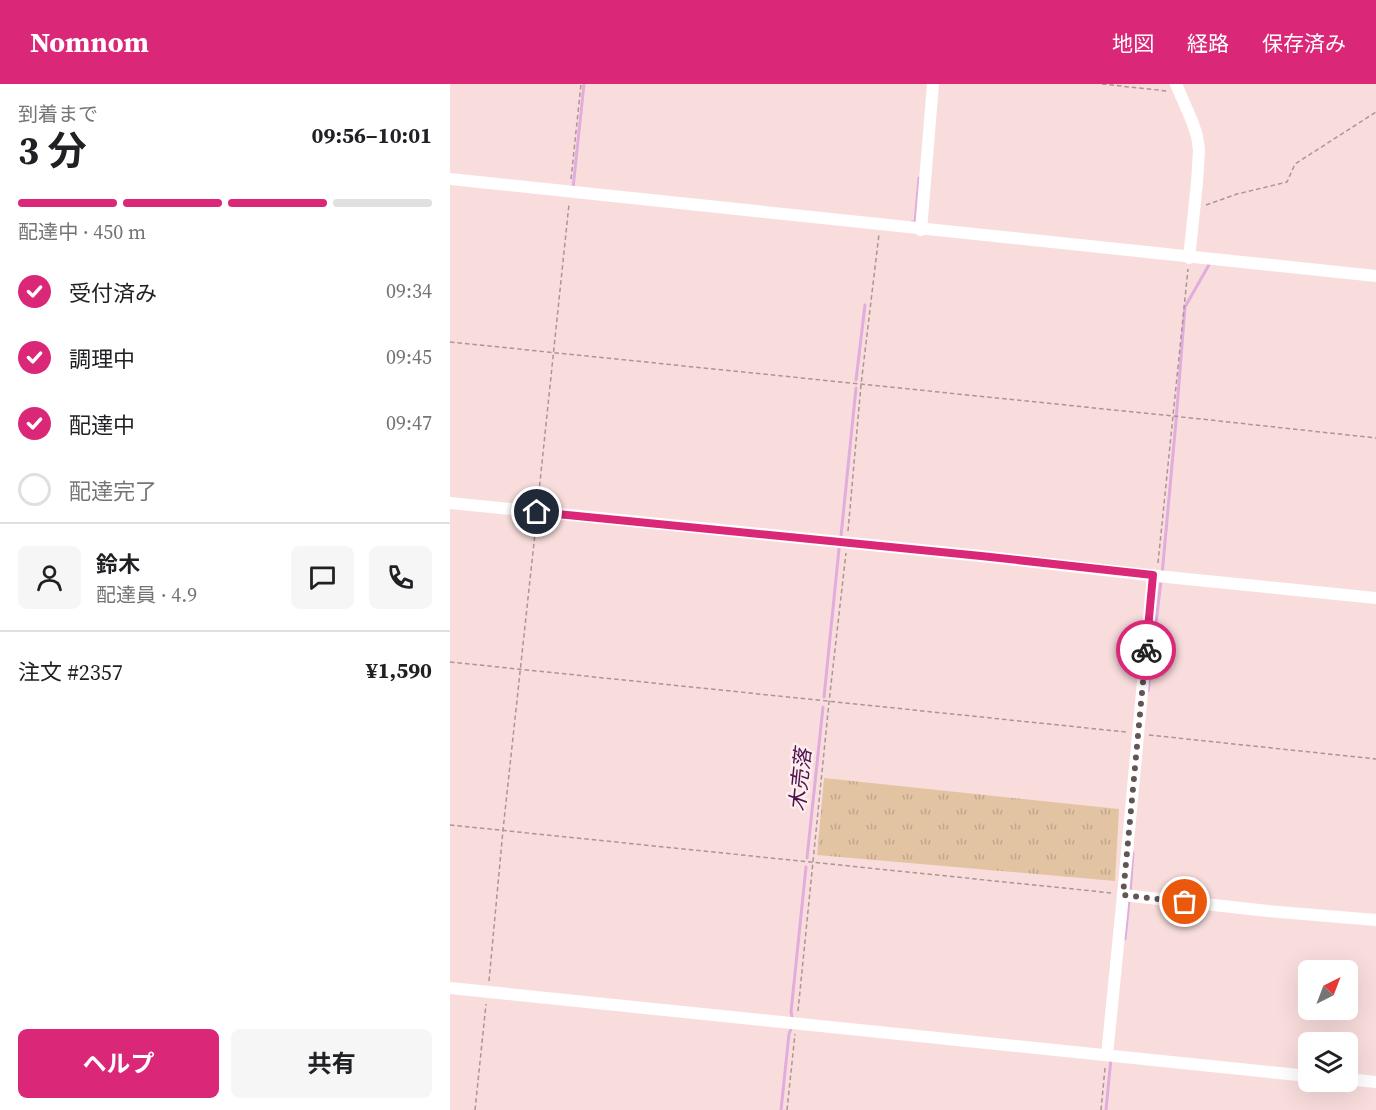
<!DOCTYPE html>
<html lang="ja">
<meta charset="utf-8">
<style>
:root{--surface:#fff;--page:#f6f6f6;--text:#202124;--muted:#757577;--line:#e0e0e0;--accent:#db2777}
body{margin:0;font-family:"Source Serif 4","Noto Sans JP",serif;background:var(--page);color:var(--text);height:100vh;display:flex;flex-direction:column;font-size:22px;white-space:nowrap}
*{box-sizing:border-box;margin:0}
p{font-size:20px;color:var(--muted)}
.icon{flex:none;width:33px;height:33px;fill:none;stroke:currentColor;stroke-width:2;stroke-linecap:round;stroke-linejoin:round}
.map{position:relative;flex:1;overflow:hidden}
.drawer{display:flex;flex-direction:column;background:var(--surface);width:450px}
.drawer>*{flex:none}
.needle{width:39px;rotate:42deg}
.fabs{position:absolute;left:848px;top:876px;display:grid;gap:12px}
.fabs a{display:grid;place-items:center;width:60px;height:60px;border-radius:9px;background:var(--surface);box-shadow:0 6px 24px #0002;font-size:30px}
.pin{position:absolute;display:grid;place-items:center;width:51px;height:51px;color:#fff;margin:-26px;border:3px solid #fff;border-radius:50%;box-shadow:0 2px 6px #0007}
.courier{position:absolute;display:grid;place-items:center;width:60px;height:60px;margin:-30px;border:4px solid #db2777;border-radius:50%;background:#fff;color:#222;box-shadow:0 2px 8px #0007}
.headline em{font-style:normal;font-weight:700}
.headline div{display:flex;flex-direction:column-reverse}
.headline{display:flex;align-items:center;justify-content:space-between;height:102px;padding:0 18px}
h1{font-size:39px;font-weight:700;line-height:45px}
.bar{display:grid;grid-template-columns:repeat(4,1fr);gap:9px 6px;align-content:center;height:72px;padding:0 18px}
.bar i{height:8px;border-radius:4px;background:var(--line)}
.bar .on{background:var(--accent)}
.bar p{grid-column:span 4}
.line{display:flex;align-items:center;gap:15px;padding:0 18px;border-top:2px solid var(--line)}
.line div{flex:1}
.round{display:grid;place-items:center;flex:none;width:63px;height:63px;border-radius:9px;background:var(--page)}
ol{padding:0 18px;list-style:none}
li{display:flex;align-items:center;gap:18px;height:66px}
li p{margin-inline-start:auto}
li .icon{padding:6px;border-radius:50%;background:var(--accent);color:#fff;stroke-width:4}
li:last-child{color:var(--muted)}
li i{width:33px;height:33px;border:3px solid var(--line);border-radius:50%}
.action{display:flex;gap:12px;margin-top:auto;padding:12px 18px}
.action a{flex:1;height:69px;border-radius:9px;background:var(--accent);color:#fff;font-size:24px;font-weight:700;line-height:69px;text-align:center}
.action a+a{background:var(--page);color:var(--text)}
header{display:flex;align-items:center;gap:36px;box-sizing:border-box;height:84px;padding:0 30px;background:var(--accent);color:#fff}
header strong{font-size:28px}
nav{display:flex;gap:33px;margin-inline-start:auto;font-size:21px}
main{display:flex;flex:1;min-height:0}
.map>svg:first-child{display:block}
</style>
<header>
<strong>Nomnom</strong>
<nav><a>地図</a><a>経路</a><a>保存済み</a></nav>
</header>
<main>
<section class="drawer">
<div class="headline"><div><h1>3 分</h1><p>到着まで</p></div><em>09:56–10:01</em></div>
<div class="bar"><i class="on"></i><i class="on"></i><i class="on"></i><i></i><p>配達中 · 450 m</p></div>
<ol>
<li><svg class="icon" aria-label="check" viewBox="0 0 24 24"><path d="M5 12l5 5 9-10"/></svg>受付済み<p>09:34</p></li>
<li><svg class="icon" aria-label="check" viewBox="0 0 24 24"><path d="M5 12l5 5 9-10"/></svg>調理中<p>09:45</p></li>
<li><svg class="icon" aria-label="check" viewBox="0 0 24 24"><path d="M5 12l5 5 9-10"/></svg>配達中<p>09:47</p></li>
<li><i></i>配達完了</li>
</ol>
<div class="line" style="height:108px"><a class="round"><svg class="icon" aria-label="person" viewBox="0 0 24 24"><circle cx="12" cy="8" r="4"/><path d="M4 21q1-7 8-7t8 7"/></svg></a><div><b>鈴木</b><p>配達員 · 4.9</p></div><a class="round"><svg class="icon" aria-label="chat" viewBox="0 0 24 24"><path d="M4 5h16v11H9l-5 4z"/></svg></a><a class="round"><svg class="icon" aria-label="phone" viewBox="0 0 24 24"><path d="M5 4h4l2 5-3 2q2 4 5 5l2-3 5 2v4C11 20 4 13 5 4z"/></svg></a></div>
<div class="line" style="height:78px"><div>注文 #2357</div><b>¥1,590</b></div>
<div class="action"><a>ヘルプ</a><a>共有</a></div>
</section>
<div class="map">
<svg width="926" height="1026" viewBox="0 0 926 1026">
<defs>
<pattern id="grass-tufts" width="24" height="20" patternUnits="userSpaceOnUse" patternTransform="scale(1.5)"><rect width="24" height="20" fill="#e3c4a2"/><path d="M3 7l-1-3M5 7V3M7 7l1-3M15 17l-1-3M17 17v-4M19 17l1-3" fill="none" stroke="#c2a78a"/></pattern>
</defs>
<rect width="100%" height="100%" fill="#f9dddd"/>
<path fill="url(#grass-tufts)" d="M374 694 669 725 665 797 367 771Z"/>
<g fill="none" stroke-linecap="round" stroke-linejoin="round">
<g stroke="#e0addc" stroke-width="3">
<path d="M122 104H123L134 0"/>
<path d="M462 138 465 139 469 94"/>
<path d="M406 296 415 221"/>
<path d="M391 452 406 304"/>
<path d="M712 491 726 337 735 223 760 179"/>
<path d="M698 607 711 497"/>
<path d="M374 613 389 465"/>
<path d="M357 774 373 623"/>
<path d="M680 810 683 769"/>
<path d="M675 855 679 817"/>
<path d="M342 933 341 928 356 783"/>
<path d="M331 1026 339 950 341 945"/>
<path d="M656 1026 661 974"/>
</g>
<g stroke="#ab9595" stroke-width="1.5" stroke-dasharray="4.5 3" stroke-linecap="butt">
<path d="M652 0 717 7"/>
<path d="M121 95 131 0"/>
<path d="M756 121 787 110 837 98 845 80 926 28"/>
<path d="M0 258 723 332 926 354"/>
<path d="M88 417 119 120"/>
<path d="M398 447 411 301 429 150"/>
<path d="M708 479 738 185"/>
<path d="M0 578 676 648"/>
<path d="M699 651 926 675"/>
<path d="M0 741 662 809"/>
<path d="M39 897 53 746 86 440"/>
<path d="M348 927 379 618 396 469"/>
<path d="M25 1026 36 920"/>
<path d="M337 1026 345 950"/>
<path d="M651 1026 655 984"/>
</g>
<g stroke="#fff" stroke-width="12">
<path d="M726 0 742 37 747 52 749 66 747 99 739 174"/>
<path d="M0 95 926 192"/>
<path d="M471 146 483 0"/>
<path d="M0 419 531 472 707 492 926 514"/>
<path d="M673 811 818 827 926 836"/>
<path d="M0 904 858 992"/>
<path d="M657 971 673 811 703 491"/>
<path d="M897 995 926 998"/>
</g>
</g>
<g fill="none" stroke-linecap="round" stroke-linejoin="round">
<path stroke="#645454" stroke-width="6" stroke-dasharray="0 10.8" d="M696 566 673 811 735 818"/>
<path stroke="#db2777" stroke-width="8" d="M87 428 531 472 703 491 696 566"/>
</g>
<g text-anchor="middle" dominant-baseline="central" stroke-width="5" stroke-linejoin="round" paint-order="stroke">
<g font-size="21" font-style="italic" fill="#4d124c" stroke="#feeded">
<text transform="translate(350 696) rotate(-84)">木売落</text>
</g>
</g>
</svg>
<div class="fabs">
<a><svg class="needle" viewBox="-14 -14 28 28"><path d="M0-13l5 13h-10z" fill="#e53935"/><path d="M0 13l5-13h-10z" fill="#757577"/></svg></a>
<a><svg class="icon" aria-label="layers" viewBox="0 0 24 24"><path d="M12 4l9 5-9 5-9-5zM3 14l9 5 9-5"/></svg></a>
</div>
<div class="pin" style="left:735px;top:818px;background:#ea580c"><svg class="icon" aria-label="bag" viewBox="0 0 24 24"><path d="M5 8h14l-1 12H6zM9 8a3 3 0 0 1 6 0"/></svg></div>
<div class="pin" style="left:87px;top:428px;background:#1f2937"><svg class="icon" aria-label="home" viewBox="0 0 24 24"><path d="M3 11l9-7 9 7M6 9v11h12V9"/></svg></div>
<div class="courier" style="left:696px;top:566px"><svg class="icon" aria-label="bike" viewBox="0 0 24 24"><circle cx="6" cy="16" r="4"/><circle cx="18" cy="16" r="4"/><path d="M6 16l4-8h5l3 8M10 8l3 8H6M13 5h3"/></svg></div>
</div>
</main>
